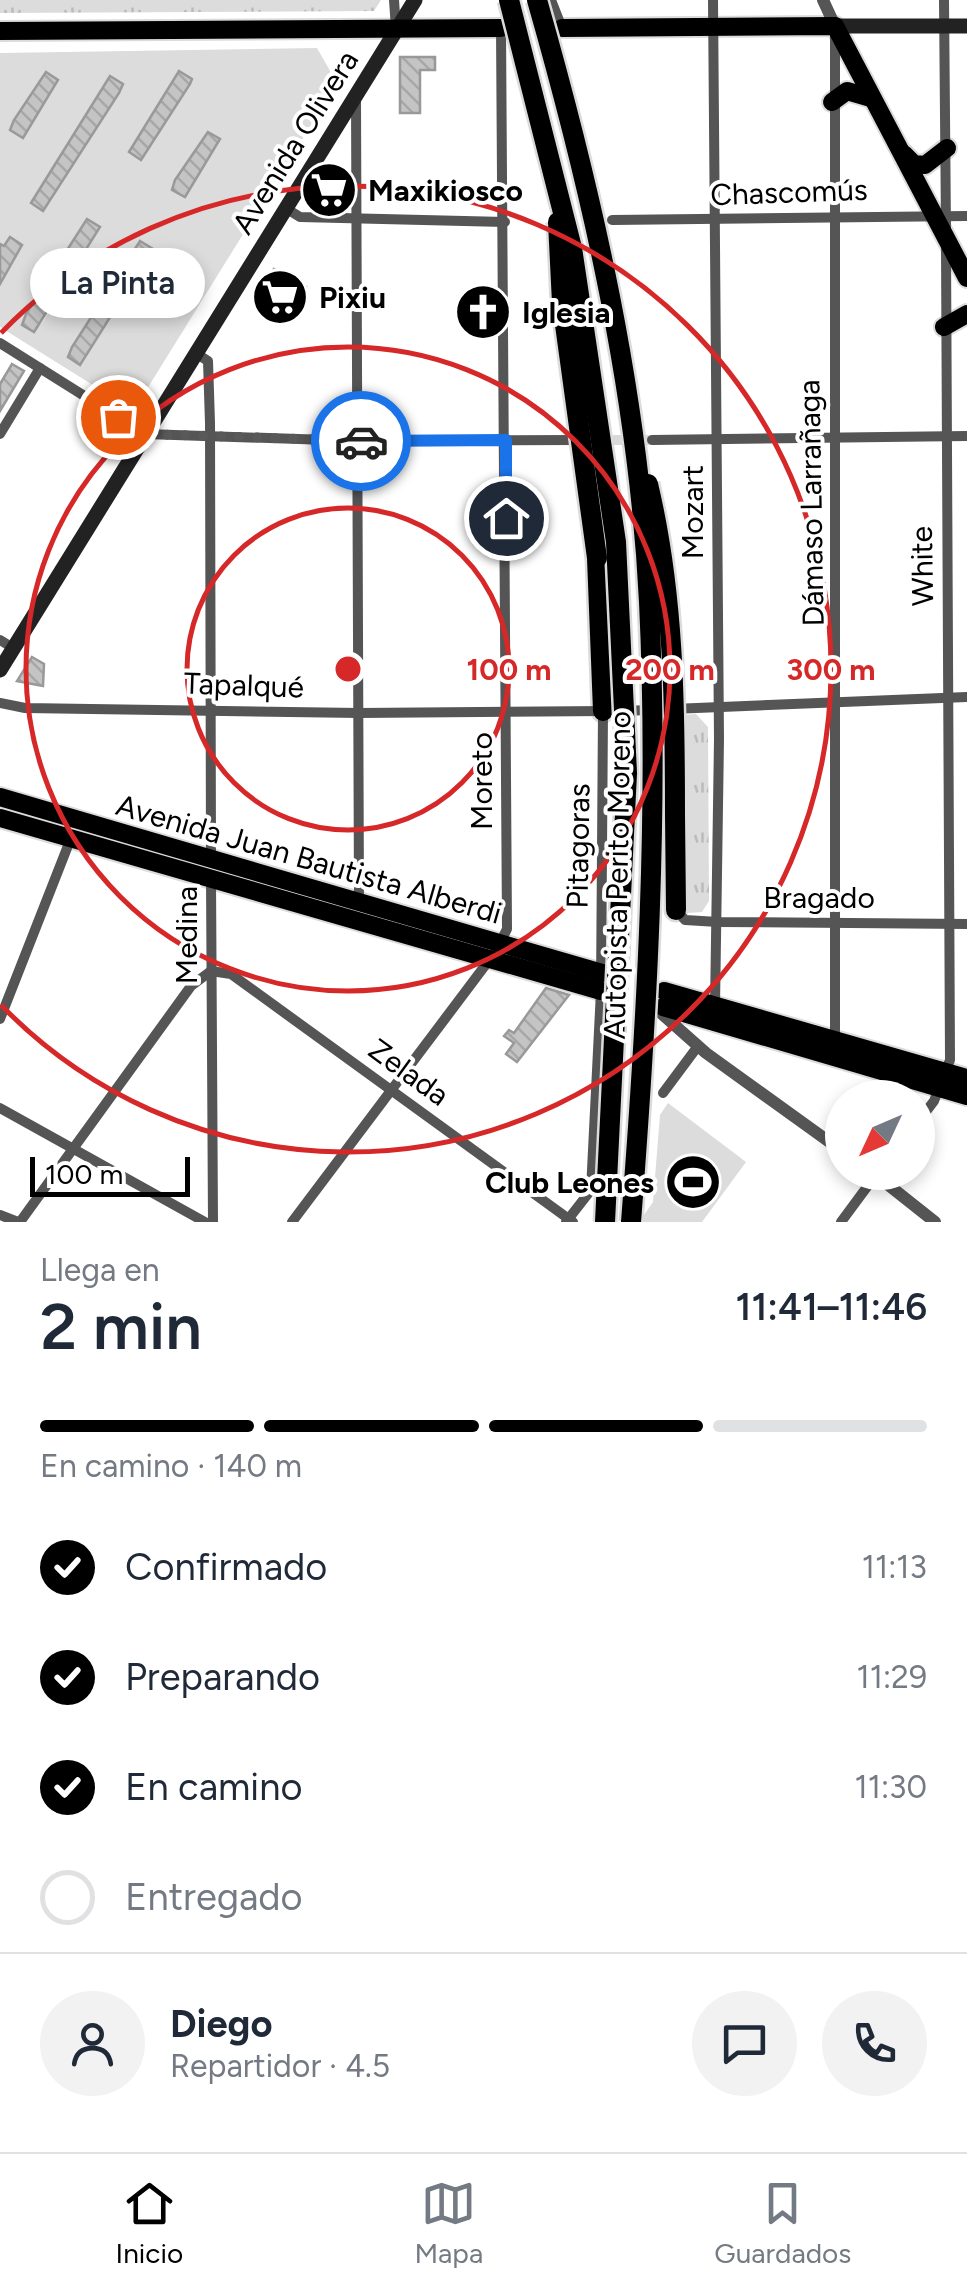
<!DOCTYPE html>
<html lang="es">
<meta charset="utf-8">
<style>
:root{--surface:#fff;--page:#f2f2f3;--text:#1f2937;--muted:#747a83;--line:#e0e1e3;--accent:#000}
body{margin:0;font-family:Figtree,sans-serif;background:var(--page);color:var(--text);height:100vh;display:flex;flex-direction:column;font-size:38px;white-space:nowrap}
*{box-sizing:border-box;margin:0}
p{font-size:32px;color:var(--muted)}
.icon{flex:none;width:55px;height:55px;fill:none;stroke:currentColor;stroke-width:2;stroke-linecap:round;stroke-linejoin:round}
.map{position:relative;height:1222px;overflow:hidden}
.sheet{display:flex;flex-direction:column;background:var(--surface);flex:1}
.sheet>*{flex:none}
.needle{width:65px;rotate:226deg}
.tools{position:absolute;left:825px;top:1080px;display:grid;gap:20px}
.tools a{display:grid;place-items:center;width:110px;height:110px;border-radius:50%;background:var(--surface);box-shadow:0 5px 15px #0003;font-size:50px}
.scale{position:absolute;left:30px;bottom:25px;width:160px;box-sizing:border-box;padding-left:10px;border:5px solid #000;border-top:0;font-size:28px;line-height:35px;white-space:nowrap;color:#000;-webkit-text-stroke:8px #fff;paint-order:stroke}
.pin{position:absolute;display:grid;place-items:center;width:85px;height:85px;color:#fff;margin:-42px;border:5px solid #fff;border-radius:50%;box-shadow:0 2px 10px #0007}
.courier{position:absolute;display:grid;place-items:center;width:100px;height:100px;margin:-50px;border:8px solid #1a73e8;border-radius:50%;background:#fff;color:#222;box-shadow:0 2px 12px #0007}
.bubble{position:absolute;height:70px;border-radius:35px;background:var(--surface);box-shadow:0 5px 15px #0003;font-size:32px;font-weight:600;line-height:70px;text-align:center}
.summary em{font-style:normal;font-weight:600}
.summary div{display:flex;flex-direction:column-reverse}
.summary{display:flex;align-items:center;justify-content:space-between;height:170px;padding:0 40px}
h1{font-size:65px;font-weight:600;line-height:75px}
.bar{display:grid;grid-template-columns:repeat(4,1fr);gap:15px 10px;align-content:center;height:120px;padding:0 40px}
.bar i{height:12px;border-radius:8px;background:var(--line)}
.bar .on{background:var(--accent)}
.bar p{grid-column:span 4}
.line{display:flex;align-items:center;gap:25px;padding:0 40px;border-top:2px solid var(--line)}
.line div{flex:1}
.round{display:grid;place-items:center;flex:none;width:105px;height:105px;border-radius:52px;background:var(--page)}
ol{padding:0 40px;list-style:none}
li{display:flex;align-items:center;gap:30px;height:110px}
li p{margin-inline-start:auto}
li .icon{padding:10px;border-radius:50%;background:var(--accent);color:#fff;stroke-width:4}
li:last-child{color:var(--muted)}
li i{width:55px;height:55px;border:5px solid var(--line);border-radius:50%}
.tabs{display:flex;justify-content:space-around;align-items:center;height:140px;border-top:2px solid var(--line);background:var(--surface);font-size:28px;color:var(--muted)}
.tabs a{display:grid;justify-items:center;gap:5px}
.tabs .on{color:var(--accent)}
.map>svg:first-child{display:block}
</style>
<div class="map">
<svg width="967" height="1222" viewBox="0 0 967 1222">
<defs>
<pattern id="park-tufts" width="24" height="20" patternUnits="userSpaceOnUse" patternTransform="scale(2.5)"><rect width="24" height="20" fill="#dcdcdc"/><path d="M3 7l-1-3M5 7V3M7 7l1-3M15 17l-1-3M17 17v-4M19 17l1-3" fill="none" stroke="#bbb"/></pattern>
<pattern id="building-back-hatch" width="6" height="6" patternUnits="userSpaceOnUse" patternTransform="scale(2.5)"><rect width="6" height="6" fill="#c4c4c4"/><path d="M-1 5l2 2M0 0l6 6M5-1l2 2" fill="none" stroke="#a7a7a7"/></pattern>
</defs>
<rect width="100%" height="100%" fill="#fff"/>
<g fill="#dcdcdc" fill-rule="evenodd">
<path d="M317 48 337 83 137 405 128 407 0 327V284L15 260 4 246 0 249V53ZM47 73 58 80 32 125 14 120ZM109 76 122 84 43 211 39 189ZM174 78 190 85 141 160 129 152ZM208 132 220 140 185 197 172 190ZM99 228 44 320 34 332 23 325 50 275ZM132 250 145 264 80 365 68 357 72 346Z"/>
<path d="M668 1103 746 1162 702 1222H639L653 1202 660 1115Z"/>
</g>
<g fill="url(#park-tufts)">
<path d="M0 0H381L374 11 0 13Z"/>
<path d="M696 714 708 727 709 901 702 912 687 913 682 715Z"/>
</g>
<g fill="url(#building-back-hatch)" stroke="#999" stroke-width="2.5">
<path d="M400 57H435V70H420V113H400Z"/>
<path d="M179 71 192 79 190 84 141 160 129 152Z"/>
<path d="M46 72 58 80 23 138 10 130 14 120Z"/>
<path d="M110 76 123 84 119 93 43 211 31 203Z"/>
<path d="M208 132 220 139 185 197 172 190 175 180Z"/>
<path d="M332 175 343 178V196L321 193Z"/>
<path d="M87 219 100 227 34 332 22 325 26 314Z"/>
<path d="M10 237 22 245 0 284V244L4 246Z"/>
<path d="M140 241 153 249 80 365 68 357 72 347Z"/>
<path d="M274 269 306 287 299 316 259 292Z"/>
<path d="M12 364 24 371 0 411V384Z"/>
<path d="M32 657 44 664 43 686 17 681Z"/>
<path d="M546 988 569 995 517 1062 506 1054 514 1043 504 1036 509 1030 514 1033Z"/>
</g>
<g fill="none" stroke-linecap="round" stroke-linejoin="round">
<path stroke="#d9d9d9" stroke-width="10" stroke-dasharray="10 5" stroke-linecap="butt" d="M598 440H652"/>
<g stroke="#dbdbdb" stroke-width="22">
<g id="primary">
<path d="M562 28 835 26 967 278"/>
<path d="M0 31 501 28"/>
<path d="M832 102 847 91 871 98"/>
<path d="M904 154 914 164 925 165 947 148"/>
<path d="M944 327 967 314"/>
<path d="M0 797 602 973"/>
<path d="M0 818 601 991"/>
<path d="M664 991 967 1078"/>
<path d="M663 1007 967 1096"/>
</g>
</g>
<g stroke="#dbdbdb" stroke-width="25">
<g id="motorway">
<path d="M597 558 603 711"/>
<path d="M675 815 676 910"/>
</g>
</g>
<g stroke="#555" stroke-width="10">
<path d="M394 0 396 29"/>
<path d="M551 0 562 28"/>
<path d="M713 0 719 739 715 1007"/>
<path d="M944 0 946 230"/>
<path d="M835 32V1039"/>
<path d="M356 98 359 902"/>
<path d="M287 209 300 217 505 222"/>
<path d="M612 220 967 216"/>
<path d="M0 343 145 434 358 441 577 440"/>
<path d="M197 354 208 361 210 423 211 861"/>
<path d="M0 434 40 368"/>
<path d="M652 440 967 436"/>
<path d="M0 640 13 648"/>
<path d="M0 703 25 708 359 713 606 711"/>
<path d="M623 711 967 697"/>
<path d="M211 878 213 1222"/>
<path d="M676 910 685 920 718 922 967 924"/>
<path d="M0 1019 71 838"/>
<path d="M663 1093 698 1046"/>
<path d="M0 1108 205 1222"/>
<path d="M918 1122 934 1101 950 1060 946 247"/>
<path d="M0 1215 18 1222"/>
<path d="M20 1222 191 986 211 971 231 974 573 1222"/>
<path d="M292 1222 496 951 507 929 501 28"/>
<path d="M566 1222 591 1190 601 991 603 711"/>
<path d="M841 1222 878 1172"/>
</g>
<g stroke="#555" stroke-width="12">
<path d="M823 0 835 26"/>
<path d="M662 1014 706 1053 842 1151"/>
<path d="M872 1172 935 1222"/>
</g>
<g stroke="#222" stroke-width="15">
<path d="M835 26H967"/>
<path d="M0 670 415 0"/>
</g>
<use href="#primary" stroke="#000" stroke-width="18"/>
<use href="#motorway" stroke="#000" stroke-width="20"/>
<g stroke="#dbdbdb" stroke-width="25" stroke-linecap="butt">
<g id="motorway-bridge">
<path d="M509 0 572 248 616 542 627 773 605 1222"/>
<path d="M537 0C593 196 639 398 649 602 659 809 647 1016 631 1222"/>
<path d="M558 222 562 303 597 558"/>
<path d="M648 484C674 593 675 703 675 815"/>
</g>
</g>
<use href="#motorway-bridge" stroke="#000" stroke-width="20"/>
</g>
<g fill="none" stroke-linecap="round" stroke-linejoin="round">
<path stroke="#595959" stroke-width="10" stroke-dasharray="0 18" d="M118 417 146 434 361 441"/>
<path stroke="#1a73e8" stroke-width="12" d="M361 441 506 440V518"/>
</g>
<g fill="none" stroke="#d62828" stroke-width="5">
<circle cx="348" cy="669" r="161"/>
<circle cx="348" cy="669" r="322"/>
<path d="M1 333A483 483 0 1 1 1 1005"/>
</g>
<defs>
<g id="supermarket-disc" transform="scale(2.875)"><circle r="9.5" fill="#000" stroke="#fff"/><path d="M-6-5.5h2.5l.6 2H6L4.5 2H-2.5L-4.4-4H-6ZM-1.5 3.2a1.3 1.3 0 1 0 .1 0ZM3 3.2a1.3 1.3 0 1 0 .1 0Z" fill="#fff"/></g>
<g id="church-disc" transform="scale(2.875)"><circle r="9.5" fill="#000" stroke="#fff"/><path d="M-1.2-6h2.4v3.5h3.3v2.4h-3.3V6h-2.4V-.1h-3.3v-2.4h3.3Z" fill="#fff"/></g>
<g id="stadium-disc" transform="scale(2.875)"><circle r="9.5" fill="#000" stroke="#fff"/><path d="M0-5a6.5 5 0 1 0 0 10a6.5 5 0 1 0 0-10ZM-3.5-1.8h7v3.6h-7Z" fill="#fff"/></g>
</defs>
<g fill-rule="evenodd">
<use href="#supermarket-disc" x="329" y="190"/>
<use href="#supermarket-disc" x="280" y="297"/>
<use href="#church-disc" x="483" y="312"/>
<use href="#stadium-disc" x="693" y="1182"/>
</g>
<g text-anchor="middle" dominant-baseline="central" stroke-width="8" stroke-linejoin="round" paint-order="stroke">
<g font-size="30" fill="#000" stroke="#fff">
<text transform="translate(295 142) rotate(-58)">Avenida Olivera</text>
<text transform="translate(789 192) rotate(-2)">Chascomús</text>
<text transform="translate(811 503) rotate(-91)">Dámaso Larrañaga</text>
<text transform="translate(692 512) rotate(-90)">Mozart</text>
<text transform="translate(922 566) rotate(-91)">White</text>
<text transform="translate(244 685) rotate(2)">Tapalqué</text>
<text transform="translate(481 781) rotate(-90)">Moreto</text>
<text transform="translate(578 846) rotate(-89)">Pitagoras</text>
<text transform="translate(309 859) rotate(16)">Avenida Juan Bautista Alberdi</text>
<text transform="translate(617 875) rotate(-89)">Autopista Perito Moreno</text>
<text x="819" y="897">Bragado</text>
<text transform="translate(186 935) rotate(-90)">Medina</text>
<text transform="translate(409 1072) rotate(36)">Zelada</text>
</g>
<g font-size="30" font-weight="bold" fill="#000" stroke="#fff" text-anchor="start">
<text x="368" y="190">Maxikiosco</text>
<text x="319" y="297">Pixiu</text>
<text x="522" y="312">Iglesia</text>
<text x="654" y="1182" text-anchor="end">Club Leones</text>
</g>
</g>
<circle cx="348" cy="669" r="15" fill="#d62828" stroke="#fff" stroke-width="5"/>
<g font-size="30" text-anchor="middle" font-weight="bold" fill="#d62828" stroke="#fff" stroke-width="8" stroke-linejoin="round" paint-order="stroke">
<text x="509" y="680">100 m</text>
<text x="670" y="680">200 m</text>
<text x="831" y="680">300 m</text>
</g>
</svg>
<div class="tools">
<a><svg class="needle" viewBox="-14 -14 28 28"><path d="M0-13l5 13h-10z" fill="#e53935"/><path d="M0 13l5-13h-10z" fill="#747a83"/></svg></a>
</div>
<div class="scale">100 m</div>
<div class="pin" style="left:118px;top:417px;background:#ea580c"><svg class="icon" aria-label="bag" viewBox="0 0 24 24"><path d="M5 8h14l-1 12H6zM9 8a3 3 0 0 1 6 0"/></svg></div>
<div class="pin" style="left:506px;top:518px;background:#1f2937"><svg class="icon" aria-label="home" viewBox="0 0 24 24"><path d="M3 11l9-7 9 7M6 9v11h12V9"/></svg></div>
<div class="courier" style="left:361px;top:441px"><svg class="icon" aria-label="car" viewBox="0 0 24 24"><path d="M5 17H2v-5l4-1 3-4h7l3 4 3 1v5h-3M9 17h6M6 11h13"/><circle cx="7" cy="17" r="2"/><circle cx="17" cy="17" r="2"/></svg></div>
<div class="bubble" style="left:30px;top:248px;width:175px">La Pinta</div>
</div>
<section class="sheet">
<div class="summary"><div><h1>2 min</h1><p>Llega en</p></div><em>11:41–11:46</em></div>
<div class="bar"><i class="on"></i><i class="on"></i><i class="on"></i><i></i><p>En camino · 140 m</p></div>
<ol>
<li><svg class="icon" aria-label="check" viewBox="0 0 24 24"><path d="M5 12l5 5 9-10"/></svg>Confirmado<p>11:13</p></li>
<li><svg class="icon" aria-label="check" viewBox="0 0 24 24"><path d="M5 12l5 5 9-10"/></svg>Preparando<p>11:29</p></li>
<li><svg class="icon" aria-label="check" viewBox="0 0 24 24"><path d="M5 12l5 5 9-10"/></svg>En camino<p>11:30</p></li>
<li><i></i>Entregado</li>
</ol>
<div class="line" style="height:180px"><a class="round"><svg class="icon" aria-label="person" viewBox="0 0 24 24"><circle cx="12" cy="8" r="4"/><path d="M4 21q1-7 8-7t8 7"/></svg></a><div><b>Diego</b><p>Repartidor · 4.5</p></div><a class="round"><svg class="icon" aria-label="chat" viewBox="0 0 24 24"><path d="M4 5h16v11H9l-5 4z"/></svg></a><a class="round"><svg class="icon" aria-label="phone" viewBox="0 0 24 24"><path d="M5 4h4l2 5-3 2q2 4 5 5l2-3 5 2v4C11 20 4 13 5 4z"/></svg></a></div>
</section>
<nav class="tabs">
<a class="on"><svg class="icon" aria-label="home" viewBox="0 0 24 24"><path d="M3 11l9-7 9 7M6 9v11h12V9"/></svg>Inicio</a>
<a><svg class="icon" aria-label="map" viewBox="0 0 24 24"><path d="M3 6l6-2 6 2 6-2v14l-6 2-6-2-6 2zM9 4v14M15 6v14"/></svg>Mapa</a>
<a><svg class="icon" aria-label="saved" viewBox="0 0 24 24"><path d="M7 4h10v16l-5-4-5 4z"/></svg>Guardados</a>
</nav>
